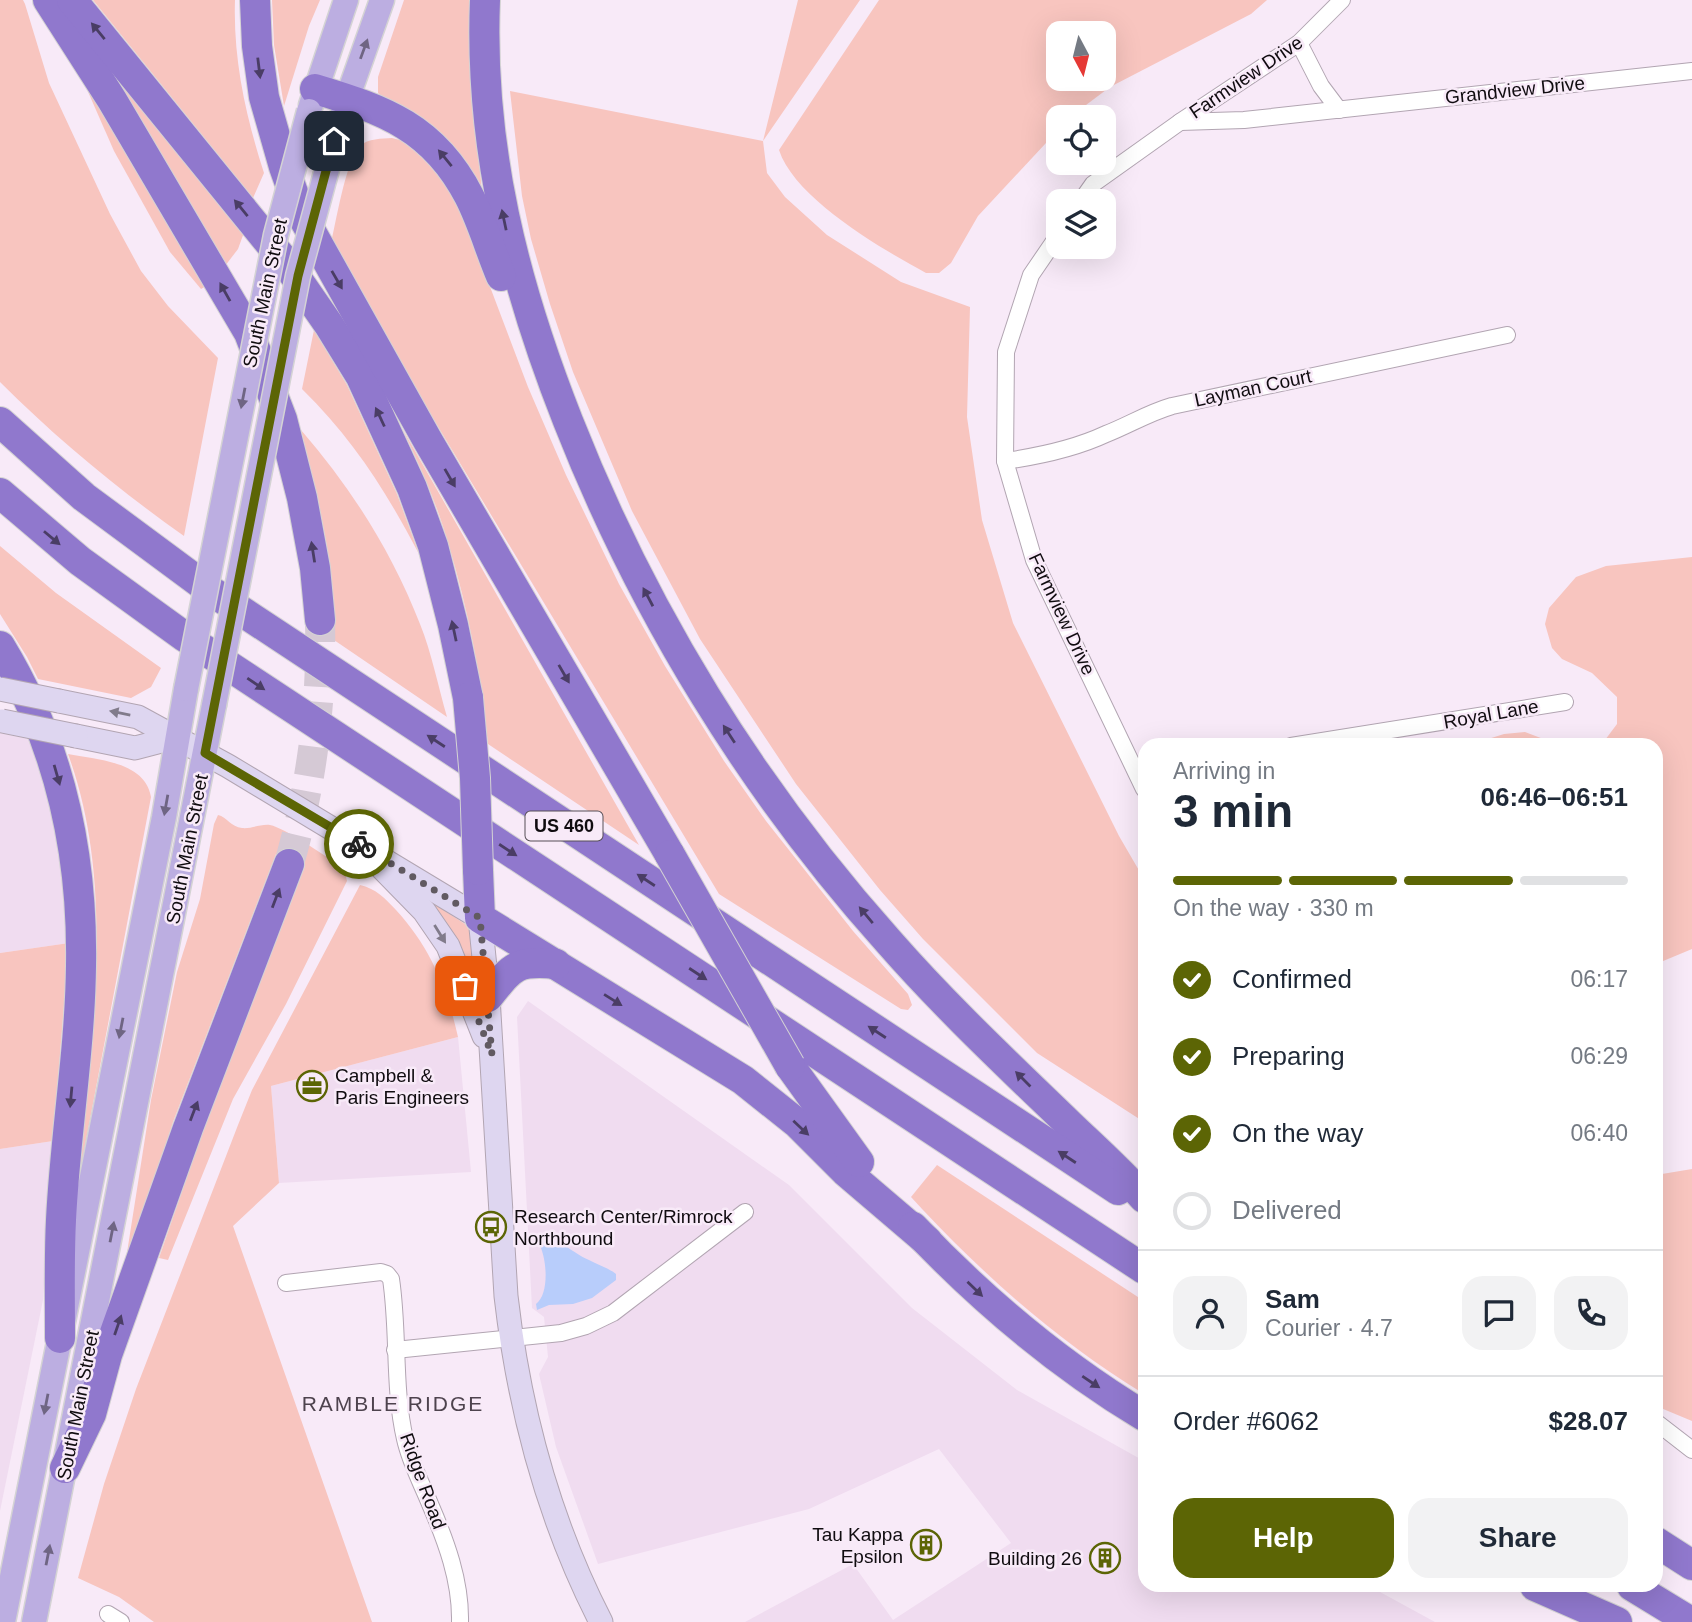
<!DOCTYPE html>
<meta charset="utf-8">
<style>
:root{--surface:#fff;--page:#f2f2f3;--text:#1f2937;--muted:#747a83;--line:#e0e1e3;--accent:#5c6505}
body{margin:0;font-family:Arial,sans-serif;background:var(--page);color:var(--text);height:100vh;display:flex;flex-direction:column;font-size:26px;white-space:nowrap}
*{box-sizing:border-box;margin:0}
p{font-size:23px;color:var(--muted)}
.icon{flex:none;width:38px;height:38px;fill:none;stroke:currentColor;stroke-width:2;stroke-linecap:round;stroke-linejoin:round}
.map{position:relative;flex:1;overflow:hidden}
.drawer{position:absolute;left:1138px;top:738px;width:525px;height:854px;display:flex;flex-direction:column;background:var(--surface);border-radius:21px;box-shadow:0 7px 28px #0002}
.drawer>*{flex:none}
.needle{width:46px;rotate:173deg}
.buttons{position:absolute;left:1046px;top:21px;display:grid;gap:14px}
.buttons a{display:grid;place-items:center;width:70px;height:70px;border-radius:14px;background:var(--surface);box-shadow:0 7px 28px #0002;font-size:35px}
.pin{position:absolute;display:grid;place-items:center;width:60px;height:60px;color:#fff;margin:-30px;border-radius:14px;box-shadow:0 4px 10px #0006}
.courier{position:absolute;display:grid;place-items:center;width:70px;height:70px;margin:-35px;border:5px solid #5c6505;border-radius:50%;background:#fff;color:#222;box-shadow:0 2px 9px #0007}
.overview em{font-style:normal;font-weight:700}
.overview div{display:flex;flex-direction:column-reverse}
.overview{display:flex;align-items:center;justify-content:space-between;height:119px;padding:0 35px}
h1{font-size:46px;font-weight:700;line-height:52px}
.bar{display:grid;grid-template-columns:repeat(4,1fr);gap:10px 7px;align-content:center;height:84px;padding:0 35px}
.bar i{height:9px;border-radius:5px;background:var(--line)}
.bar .selected{background:var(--accent)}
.bar p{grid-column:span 4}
.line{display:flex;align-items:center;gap:18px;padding:0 35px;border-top:2px solid var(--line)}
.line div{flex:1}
.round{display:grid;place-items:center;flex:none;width:74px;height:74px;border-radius:21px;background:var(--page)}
ol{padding:0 35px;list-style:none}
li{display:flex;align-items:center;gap:21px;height:77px}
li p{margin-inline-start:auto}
li .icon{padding:7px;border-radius:50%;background:var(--accent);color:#fff;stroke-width:4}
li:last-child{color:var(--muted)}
li i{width:38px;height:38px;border:4px solid var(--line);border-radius:50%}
.primary-button{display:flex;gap:14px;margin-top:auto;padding:14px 35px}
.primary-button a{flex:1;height:80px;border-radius:21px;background:var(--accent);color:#fff;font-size:28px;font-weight:700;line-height:80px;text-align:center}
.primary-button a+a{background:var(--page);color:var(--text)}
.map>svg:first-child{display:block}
</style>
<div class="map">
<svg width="1692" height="1622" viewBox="0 0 1692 1622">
<rect width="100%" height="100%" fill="#f8eaf8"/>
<g fill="#f0dcf0">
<path d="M0 733 33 740 63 848 69 943 0 953Z"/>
<path d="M528 1001 789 1185 912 1308 1017 1390 1144 1461V1586H1369L1435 1622H745L853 1564 893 1620 1011 1543 939 1449 809 1509 598 1564 556 1447 539 1374 548 1357 544 1317 532 1308 517 1017Z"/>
<path d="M458 1037 471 1172 279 1183 271 1086Z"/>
<path d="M53 1141 43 1300 0 1511V1149Z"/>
</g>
<g fill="#f8c5bf" fill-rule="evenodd">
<path d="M0 0H23L25 4 49 83 110 214 141 271 168 306 218 358 184 536C119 490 57 439 0 382Z"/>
<path d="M60 0 246 227 238 249 225 266Z"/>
<path d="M93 0H235C233 60 246 117 264 173L253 198Z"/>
<path d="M272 0H320L309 26 284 106 274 45Z"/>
<path d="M404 0H471L476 133 483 200 378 93V77Z"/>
<path d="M798 0H860L763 141 767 173 785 197 827 235 901 282 970 307 967 417 982 520 1013 623 1119 836 1144 879V1122L1037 1053 923 939 880 890 796 784 700 639 632 511 573 372 550 304 531 239 522 196 510 91 763 141Z"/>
<path d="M879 0H1267L1251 14 1110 87 1070 117H1059V129L978 216 951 263 939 273H926C882 249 795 199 779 150ZM1059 33H1104V79H1059Z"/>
<path d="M78 69 206 286 201 289 170 252 114 151Z"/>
<path d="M392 138 408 142 442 176 461 210 528 387 566 475 619 584 665 666 724 761 766 821 853 931 908 994 912 1005 908 1010 901 1009 719 894 330 247C336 224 345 162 360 146 368 138 382 139 392 138Z"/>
<path d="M314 330 347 385 397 494 419 554C386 491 353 439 302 389Z"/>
<path d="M402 428 639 845 488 744C481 676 468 608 448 543 437 503 419 465 402 428Z"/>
<path d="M301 430C352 489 392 552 420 624 432 654 438 686 447 717L334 640C337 569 317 498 301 430Z"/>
<path d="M0 546 56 593 161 668 151 687 131 698 38 679 27 657 0 614Z"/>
<path d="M1692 557V949L1656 964V746L1479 745 1485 740 1504 734 1525 732 1546 740H1605L1617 724V697L1592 673 1562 659 1552 648 1545 624 1549 608 1576 577 1606 566Z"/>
<path d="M68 754C97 760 145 761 151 797L74 1204C88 1058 120 896 68 754Z"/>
<path d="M218 815C227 817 231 827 242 828 251 829 260 824 270 825 285 828 323 855 338 864L344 869 347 881 286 1004 233 1099 168 1260 159 1258 202 1133 305 866 276 854 173 1122 121 1291 151 1100 177 972 200 899 214 824Z"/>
<path d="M360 885C375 888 386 899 396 910 430 947 447 988 458 1037L271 1086 279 1183 233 1226 372 1622H154L119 1597 78 1578 104 1484 136 1389 238 1125 252 1090Z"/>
<path d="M414 891 465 924 472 935 478 1002Z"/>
<path d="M69 943 53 1141 0 1149V953Z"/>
<path d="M937 1165 1144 1301V1394C1061 1343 990 1281 923 1210L911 1197Z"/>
<path d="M1692 1169V1421L1656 1406V1288L1662 1285 1656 1268V1175Z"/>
</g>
<path fill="#b8cdfb" d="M542 1235C563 1241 571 1252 589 1260 598 1265 607 1267 616 1274V1280L592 1298 573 1304 549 1305 537 1310 536 1304C550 1294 547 1256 538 1242Z"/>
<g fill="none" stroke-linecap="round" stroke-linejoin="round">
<path stroke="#d5c9d5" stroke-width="30" stroke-dasharray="30 15" stroke-linecap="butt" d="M289 864C312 783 322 704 320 620"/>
<g stroke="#b2a5b2" stroke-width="18">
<g id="minor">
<path d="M1299 43 1321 86 1339 110"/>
<path d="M1180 122 1244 120 1692 71"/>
<path d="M1081 201 1093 184 1180 122 1299 43 1342 0"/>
<path d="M1059 234 1031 275 1006 352 1005 461 1034 560 1144 789"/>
<path d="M1005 461C1040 456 1074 449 1106 434 1129 425 1148 413 1172 406L1507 335"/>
<path d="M1291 746 1565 702"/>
<path d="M286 1283 381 1272 387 1274 391 1279C399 1332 393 1387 405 1439 410 1462 421 1482 430 1504 446 1541 461 1581 460 1622"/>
<path d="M395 1350 561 1333 586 1326 613 1313 745 1212"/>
<path d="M1656 1422 1692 1450"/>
<path d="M108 1614 121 1622"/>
</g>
</g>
<g stroke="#b2a5b2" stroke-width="25">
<g id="secondary">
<path d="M59 701 138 717 228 766 480 918 488 997 506 1296C519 1409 549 1521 601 1622"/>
<path d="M76 736 135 748 177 737"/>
<path d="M382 868 424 911 448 946 484 1036"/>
</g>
</g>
<g stroke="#d4d3d4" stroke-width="27">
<g id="primary">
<path d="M311 105 346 0"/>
<path d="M333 147 347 99 382 0"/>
<path d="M3 1622 164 817 186 689"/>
<path d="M34 1622 214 705"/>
</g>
</g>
<g stroke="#d4d3d4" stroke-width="32">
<g id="motorway">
<path d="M48 0 112 100 249 333 282 419 302 498 315 568 320 620"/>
<path d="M72 0 286 263 329 325 361 377 412 488 433 546 453 625 468 698"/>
<path d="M255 0 257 46 264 97 284 167 300 212 428 441 670 855"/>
<path d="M485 0C479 148 514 284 568 421 643 612 752 789 889 942 945 1006 1008 1065 1069 1124 1094 1148 1121 1172 1144 1198"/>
<path d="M315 89C385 110 434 128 469 196 482 221 490 250 501 276"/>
<path d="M0 422 84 497 211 591 1118 1190"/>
<path d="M0 493 80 561 185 637 1144 1269"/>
<path d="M0 646C59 743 83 852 81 966 80 1051 65 1136 61 1220 59 1259 60 1299 60 1338"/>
<path d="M478 870 480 918 743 1080 797 1123 845 1171 927 1241"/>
<path d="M488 997C512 967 515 960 556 964"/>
<path d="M790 1066 859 1162"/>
<path d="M913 1227C982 1300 1058 1364 1144 1416"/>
<path d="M65 1468 91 1414 107 1355 188 1128 289 864"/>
<path d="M1656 1542 1692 1565"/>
<path d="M1535 1586 1617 1622"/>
<path d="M1632 1586 1691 1622"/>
</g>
</g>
<use href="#minor" stroke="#fff" stroke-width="16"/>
<use href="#secondary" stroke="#ded6f0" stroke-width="23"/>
<use href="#primary" stroke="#bcaee1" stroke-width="24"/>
<use href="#motorway" stroke="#9078cd" stroke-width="30"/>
<g stroke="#b2a5b2" stroke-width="25" stroke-linecap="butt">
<g id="secondary-bridge">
<path d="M0 689 59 701"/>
<path d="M2 721 76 736"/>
</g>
</g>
<g stroke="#d4d3d4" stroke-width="27" stroke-linecap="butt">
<g id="primary-bridge">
<path d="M186 689 276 235 309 111"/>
<path d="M214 705 298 276 333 147"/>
</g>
</g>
<g stroke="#d4d3d4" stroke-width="32" stroke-linecap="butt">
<g id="motorway-bridge">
<path d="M468 698 475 778 478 870"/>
<path d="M670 855 790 1066"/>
</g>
</g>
<use href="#secondary-bridge" stroke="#ded6f0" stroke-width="23"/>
<use href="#primary-bridge" stroke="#bcaee1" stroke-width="24"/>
<use href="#motorway-bridge" stroke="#9078cd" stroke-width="30"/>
</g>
<defs><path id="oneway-solid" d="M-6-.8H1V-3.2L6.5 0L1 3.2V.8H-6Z" transform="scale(1.75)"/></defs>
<g fill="#4a3d65">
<use href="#oneway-solid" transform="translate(98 31) rotate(-129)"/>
<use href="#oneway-solid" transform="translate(259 68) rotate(83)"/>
<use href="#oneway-solid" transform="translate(445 158) rotate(-129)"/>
<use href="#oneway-solid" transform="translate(241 208) rotate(-129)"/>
<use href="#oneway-solid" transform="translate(504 220) rotate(-102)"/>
<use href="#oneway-solid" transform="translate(337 280) rotate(60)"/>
<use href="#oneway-solid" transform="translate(225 292) rotate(-119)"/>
<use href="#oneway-solid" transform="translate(380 417) rotate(-115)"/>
<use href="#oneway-solid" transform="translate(450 478) rotate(60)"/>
<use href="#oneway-solid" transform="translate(52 538) rotate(40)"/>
<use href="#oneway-solid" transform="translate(313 552) rotate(-99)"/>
<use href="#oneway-solid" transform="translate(648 597) rotate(-118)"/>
<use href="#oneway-solid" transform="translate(454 631) rotate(-102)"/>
<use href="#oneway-solid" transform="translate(564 674) rotate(60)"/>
<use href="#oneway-solid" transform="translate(256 684) rotate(34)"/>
<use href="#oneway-solid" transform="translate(729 734) rotate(-123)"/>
<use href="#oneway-solid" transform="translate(436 741) rotate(-147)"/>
<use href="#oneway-solid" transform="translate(57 775) rotate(74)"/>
<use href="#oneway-solid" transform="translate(508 850) rotate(33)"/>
<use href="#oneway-solid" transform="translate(646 880) rotate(-147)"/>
<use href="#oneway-solid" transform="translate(276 898) rotate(-69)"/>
<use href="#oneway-solid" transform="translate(866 915) rotate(-130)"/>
<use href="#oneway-solid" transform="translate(698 974) rotate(33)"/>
<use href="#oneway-solid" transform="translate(613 1000) rotate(32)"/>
<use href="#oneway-solid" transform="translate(877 1032) rotate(-147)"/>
<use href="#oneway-solid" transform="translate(1023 1079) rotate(-135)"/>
<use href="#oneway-solid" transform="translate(71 1097) rotate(95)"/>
<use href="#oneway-solid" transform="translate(194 1111) rotate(-69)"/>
<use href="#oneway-solid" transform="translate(801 1128) rotate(43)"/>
<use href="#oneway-solid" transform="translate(1067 1157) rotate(-147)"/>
<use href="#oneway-solid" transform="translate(975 1289) rotate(44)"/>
<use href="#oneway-solid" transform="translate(118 1325) rotate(-71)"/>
<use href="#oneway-solid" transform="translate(1091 1382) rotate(34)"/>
</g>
<g fill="#6f6583">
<use href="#oneway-solid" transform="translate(364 49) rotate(-70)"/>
<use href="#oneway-solid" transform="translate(243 398) rotate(101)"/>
<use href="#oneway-solid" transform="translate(166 805) rotate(100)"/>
<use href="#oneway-solid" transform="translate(121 1028) rotate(101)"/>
<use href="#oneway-solid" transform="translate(112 1232) rotate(-79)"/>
<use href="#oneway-solid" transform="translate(46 1404) rotate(101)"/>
<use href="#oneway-solid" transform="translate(48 1555) rotate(-79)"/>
</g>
<g fill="#817b8b">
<use href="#oneway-solid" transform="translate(120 713) rotate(-169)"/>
<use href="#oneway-solid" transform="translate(440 934) rotate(58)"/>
</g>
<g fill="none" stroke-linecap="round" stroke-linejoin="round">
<path stroke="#615a61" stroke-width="7" stroke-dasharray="0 12.6" d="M359 844 480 918 492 1055 465 986"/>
<path stroke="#5c6505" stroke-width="9" d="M334 141 298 276 205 753 359 844"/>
</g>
<defs>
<g id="office-ring" transform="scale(1.575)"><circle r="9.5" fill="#f8eaf8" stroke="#5c6505" stroke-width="1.5"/><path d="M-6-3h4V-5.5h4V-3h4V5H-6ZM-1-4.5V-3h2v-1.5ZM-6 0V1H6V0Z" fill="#5c6505"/></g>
<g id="bus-ring" transform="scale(1.575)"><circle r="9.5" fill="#f8eaf8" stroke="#5c6505" stroke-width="1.5"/><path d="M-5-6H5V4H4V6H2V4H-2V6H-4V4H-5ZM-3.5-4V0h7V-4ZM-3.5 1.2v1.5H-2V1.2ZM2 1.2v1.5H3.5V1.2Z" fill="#5c6505"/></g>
<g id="building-ring" transform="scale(1.575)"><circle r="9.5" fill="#f8eaf8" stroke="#5c6505" stroke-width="1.5"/><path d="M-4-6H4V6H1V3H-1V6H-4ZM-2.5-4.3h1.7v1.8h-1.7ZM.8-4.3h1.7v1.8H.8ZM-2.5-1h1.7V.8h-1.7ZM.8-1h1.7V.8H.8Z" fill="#5c6505"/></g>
</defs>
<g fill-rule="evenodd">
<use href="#office-ring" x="312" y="1086"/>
<use href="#bus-ring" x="491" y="1227"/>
<use href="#building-ring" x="926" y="1545"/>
<use href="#building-ring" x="1105" y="1558"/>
</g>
<g text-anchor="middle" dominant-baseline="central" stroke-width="5" stroke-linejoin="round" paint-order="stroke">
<rect fill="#f8eaf8" stroke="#564f56" stroke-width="2" x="525.5" y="811.5" width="77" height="29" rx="5"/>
<g font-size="18" font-weight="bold" fill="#100c10">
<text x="564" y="826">US 460</text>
</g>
<g font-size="19" fill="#100c10" stroke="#f8eaf8">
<text transform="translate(1246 77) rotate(-34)">Farmview Drive</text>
<text transform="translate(1515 90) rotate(-6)">Grandview Drive</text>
<text transform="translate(265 293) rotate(-78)">South Main Street</text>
<text transform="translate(1253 388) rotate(-12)">Layman Court</text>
<text transform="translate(1062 614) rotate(65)">Farmview Drive</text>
<text transform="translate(1491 714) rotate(-10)">Royal Lane</text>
<text transform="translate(187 849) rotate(-79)">South Main Street</text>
<text transform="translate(78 1405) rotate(-79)">South Main Street</text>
<text transform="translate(423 1481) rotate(70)">Ridge Road</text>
</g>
<g font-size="19" fill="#100c10" stroke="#f8eaf8" text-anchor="start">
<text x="335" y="1075">Campbell &amp;<tspan x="335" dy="22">Paris Engineers</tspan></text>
<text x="514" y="1216">Research Center/Rimrock<tspan x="514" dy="22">Northbound</tspan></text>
<text x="903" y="1534" text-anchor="end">Tau Kappa<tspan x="903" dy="22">Epsilon</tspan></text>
<text x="1082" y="1558" text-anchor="end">Building 26</text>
</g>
<g font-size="21" letter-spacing="2" fill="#4e434e" stroke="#f8eaf8">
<text x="393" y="1403">RAMBLE RIDGE</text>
</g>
</g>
</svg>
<div class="buttons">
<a><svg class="needle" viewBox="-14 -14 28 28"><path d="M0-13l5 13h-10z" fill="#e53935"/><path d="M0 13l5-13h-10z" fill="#747a83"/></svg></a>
<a><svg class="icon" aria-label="locate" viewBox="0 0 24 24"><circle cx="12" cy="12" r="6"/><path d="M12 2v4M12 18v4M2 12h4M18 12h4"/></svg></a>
<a><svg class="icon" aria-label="layers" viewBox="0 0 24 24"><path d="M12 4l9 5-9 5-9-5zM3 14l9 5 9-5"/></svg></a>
</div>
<div class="pin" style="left:465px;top:986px;background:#ea580c"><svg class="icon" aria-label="bag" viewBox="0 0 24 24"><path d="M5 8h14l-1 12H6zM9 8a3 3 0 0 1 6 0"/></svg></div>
<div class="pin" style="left:334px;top:141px;background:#1f2937"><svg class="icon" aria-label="home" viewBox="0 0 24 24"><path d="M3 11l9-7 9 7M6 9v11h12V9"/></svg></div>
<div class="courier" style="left:359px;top:844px"><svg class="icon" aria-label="bike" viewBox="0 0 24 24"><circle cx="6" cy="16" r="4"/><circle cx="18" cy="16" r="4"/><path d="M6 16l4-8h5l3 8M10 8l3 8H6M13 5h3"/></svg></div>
<section class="drawer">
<div class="overview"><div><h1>3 min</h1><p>Arriving in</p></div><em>06:46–06:51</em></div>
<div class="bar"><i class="selected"></i><i class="selected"></i><i class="selected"></i><i></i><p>On the way · 330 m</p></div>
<ol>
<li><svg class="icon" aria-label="check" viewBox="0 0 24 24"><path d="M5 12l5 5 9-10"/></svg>Confirmed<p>06:17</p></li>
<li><svg class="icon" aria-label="check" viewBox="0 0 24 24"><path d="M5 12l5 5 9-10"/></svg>Preparing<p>06:29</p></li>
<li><svg class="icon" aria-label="check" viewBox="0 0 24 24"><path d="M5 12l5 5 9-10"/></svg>On the way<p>06:40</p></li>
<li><i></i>Delivered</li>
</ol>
<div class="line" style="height:126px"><a class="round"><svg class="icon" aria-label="person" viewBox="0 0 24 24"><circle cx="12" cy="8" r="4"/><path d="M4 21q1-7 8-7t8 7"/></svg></a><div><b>Sam</b><p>Courier · 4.7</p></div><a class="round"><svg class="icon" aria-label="chat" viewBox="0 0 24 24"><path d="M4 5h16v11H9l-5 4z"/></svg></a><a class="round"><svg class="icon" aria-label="phone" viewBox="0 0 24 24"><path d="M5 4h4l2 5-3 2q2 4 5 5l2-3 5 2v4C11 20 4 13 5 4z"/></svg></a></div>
<div class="line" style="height:91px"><div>Order #6062</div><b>$28.07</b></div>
<div class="primary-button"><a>Help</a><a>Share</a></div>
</section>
</div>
